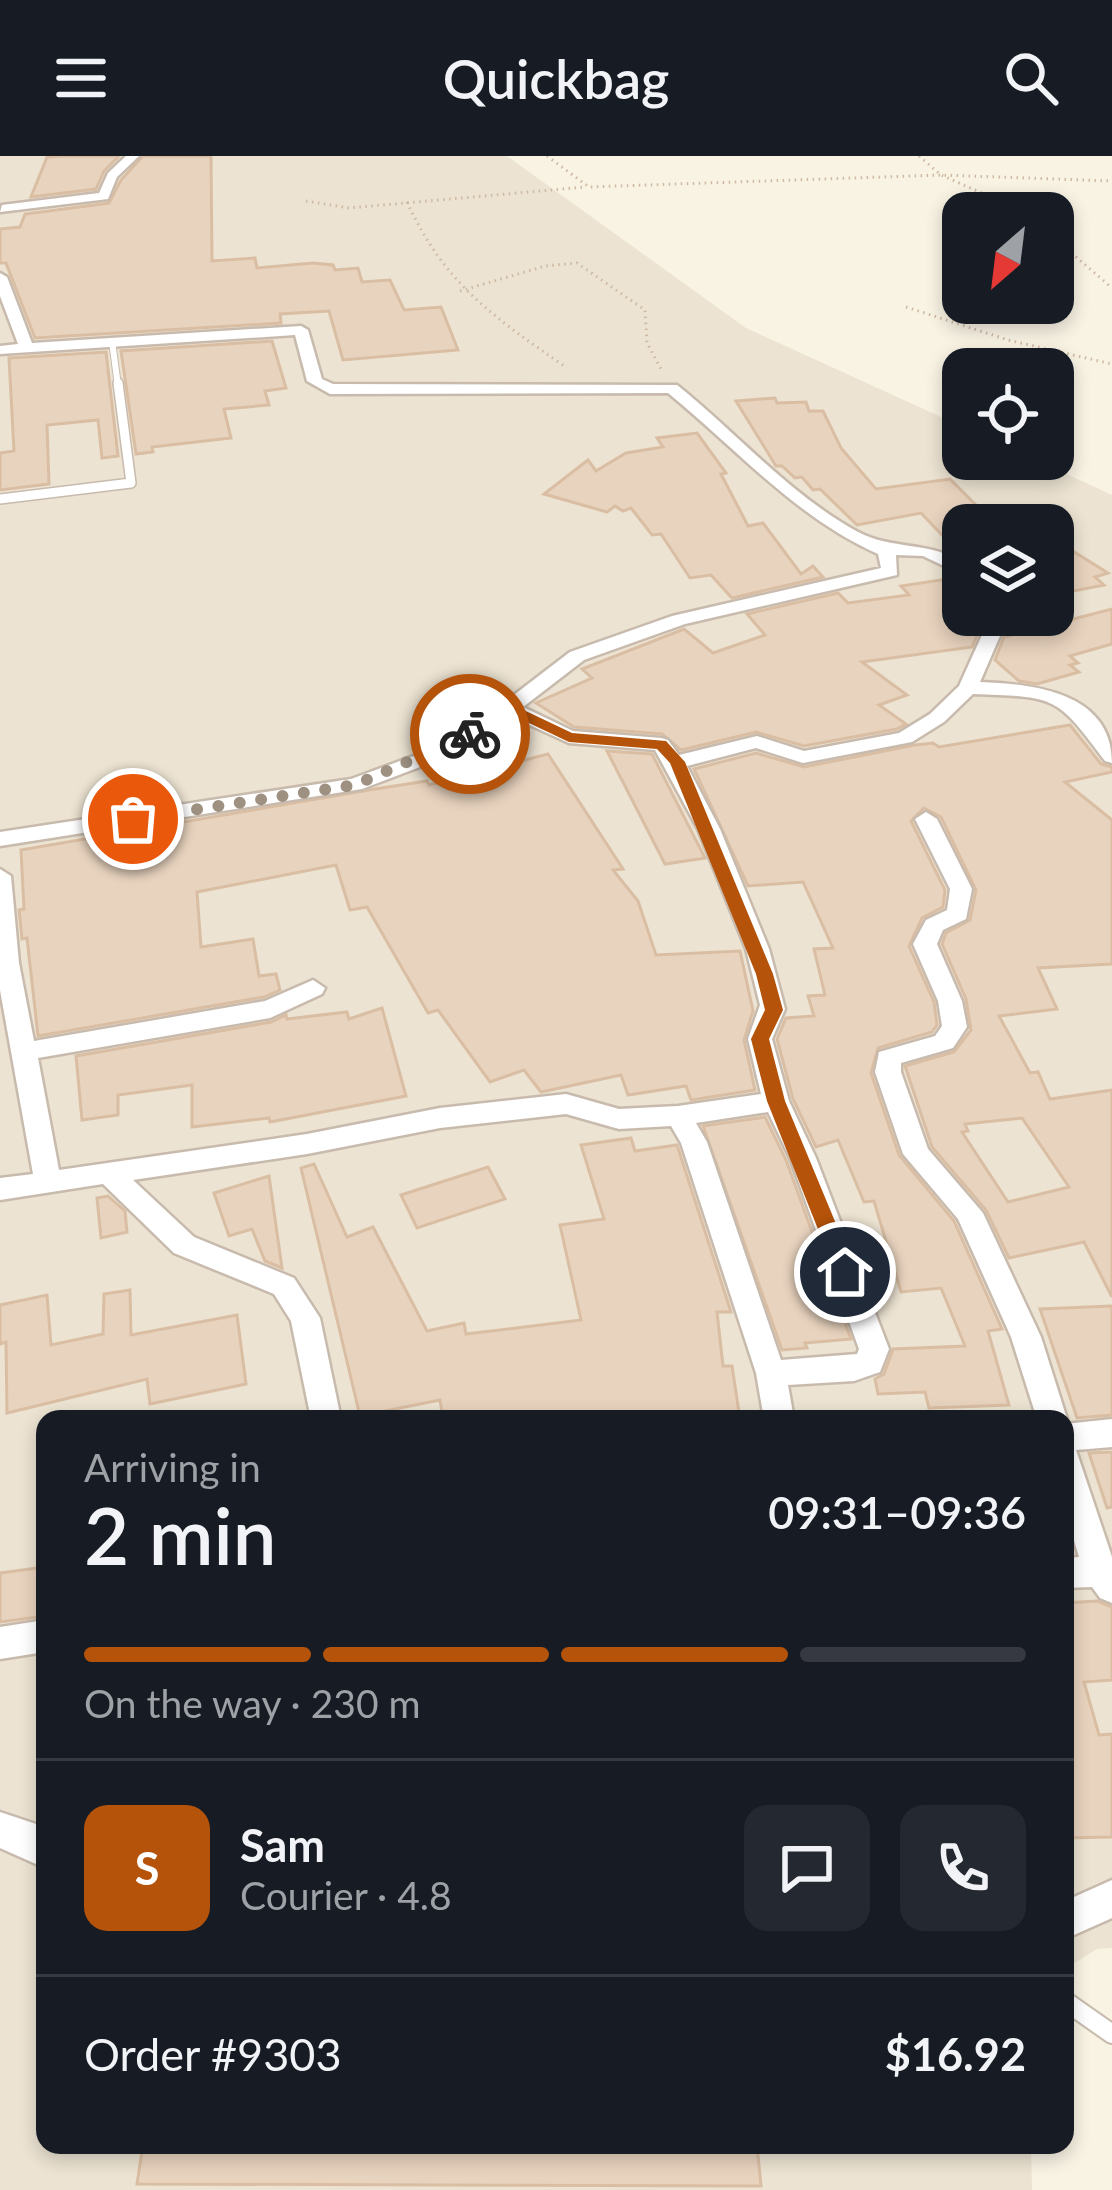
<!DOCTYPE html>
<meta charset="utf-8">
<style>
:root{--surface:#171b24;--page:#242831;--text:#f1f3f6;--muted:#9ea1a6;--line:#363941;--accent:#b45309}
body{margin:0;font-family:Lato,sans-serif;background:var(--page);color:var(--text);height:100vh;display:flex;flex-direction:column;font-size:45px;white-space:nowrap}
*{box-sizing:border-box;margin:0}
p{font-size:39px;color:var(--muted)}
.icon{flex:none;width:66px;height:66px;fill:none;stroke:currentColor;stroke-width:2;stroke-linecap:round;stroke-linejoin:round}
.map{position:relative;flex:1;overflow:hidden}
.details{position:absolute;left:36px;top:1254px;width:1038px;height:744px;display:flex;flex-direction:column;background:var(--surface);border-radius:24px;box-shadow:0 6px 18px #0003}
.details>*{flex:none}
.needle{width:78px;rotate:208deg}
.buttons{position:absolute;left:942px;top:36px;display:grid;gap:24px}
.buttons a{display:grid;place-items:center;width:132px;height:132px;border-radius:24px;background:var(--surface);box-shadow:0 6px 18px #0003;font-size:60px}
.pin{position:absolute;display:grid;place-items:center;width:102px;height:102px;color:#fff;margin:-51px;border:6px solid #fff;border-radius:50%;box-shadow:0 3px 12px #0007}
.courier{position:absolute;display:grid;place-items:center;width:120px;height:120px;margin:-60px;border:9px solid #b45309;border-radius:50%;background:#fff;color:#222;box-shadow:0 3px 15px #0007}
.head em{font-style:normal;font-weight:600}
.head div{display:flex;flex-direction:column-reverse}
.head{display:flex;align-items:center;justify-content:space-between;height:204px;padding:0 48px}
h1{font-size:78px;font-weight:600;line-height:90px}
.bar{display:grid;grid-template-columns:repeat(4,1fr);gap:18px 12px;align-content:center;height:144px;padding:0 48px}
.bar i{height:15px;border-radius:9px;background:var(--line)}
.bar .selected{background:var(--accent)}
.bar p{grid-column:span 4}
.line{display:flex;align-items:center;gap:30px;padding:0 48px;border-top:3px solid var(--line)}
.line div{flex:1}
.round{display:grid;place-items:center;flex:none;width:126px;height:126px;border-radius:24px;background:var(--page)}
header{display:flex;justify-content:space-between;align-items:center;height:156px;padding:0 48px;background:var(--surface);font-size:54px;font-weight:600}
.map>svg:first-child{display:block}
</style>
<header><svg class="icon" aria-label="menu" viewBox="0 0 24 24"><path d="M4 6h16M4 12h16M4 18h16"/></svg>Quickbag<svg class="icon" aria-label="search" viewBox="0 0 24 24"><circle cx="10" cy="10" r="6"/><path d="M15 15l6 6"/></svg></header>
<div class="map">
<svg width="1112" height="2034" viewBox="0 0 1112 2034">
<rect width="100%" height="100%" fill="#f9f3e4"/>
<path fill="#ece3d2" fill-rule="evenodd" d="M0 0H507L746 172 963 271V303H1034L1112 339V1792L1097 1793 1065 1813V1263H45V1989H1031L1032 2034H0ZM963 369H1053V459H963Z"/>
<g fill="#e8d3be" stroke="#dabea3" stroke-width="3" fill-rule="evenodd">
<path d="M65 0H119L104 15 96 33 31 41 47 1Z"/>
<path d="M143 0H211L212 105 255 102 257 112 313 107 333 109 335 114 358 112 362 126 390 124 404 154 441 151 458 194 343 204 329 155 280 158 281 167 35 182 6 107H0V73L20 71 25 58 109 47 121 24Z"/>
<path d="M272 185 286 232 265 235 269 249 224 253 231 282 152 291 153 296 136 298 121 195Z"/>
<path d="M106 196 118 300 102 302 98 264 47 269 49 328 0 334V297L14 295 9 202Z"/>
<path d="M775 242 777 247 806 246 809 255H823L841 292 876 333 950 323 989 362 963 365V401L921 357 857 369 820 333 813 334 802 321 795 322 782 310H776L736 245Z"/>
<path d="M697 277 726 317 721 318 748 370 763 367 801 418 813 410 823 421 732 442 711 419 690 422 661 378 652 379 631 352 623 355 615 350 607 356 544 338 588 304 596 315 626 297 663 291 657 282Z"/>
<path d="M1068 392 1108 417 1095 421 1104 429 1063 437 1053 430V396Z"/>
<path d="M947 423 963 440V459L984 463 972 491 862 506 907 539 879 549 906 568 897 573 804 590 756 576 681 594 662 578 574 571 536 547 592 522 582 513 684 473 713 497 765 479 747 458 838 437 848 447 909 439 901 430Z"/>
<path d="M1112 453V488L1070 500 1078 507 1070 509 1079 516 1037 528 1019 525 995 504 1004 481Z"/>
<path d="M1070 569 1101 608 1112 611V616L1065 626 1112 664V808L1038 812 1057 853 999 860 1030 917 1038 916 1050 943 1112 934V1141L1084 1086 1009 1102 986 1054 932 991 905 910 954 896 971 874 966 843 942 788 946 777 970 764 976 734 941 661 924 652 911 665 945 734 943 751 922 762 909 790 934 846 937 869 932 876 878 892 871 917 899 999 954 1065 1002 1173 988 1175 1009 1249 929 1252 925 1236 878 1238 875 1223 884 1218 893 1193 965 1190 941 1132 901 1136 874 1045 864 1046 838 984 816 991 793 943 777 883 786 862 814 860 808 840 825 839 814 793 833 792 803 726 748 730 694 613 756 597 804 611 915 589 933 587 939 591ZM1022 962 1069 1031 1008 1046 962 976 968 975 965 968Z"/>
<path d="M607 595 652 598 705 702 665 708Z"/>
<path d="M548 598 623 713 613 714 638 745 656 799 740 795 753 855 744 884 755 934 691 944 686 930 628 939 621 919 541 936 524 914 490 926 438 854 428 857 367 751 350 754 336 709 197 736 201 791 253 783 259 820 276 818 280 834 264 841 38 880 27 782 22 783 19 754 24 753 21 694 375 633 427 625 429 629Z"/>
<path d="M382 852 406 940 270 966 269 962 192 971V929L118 939V959L82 964 76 900 271 866 286 859 287 863 347 856 349 863Z"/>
<path d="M765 961 786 1004 851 1183 805 1187 807 1192 782 1194 703 970Z"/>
<path d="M631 982 635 995 677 989 731 1156H717L723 1210H732L740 1263H443L440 1244 360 1260 301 1012 314 1008 347 1081 373 1071 427 1175 464 1167 466 1178 581 1164 560 1069 604 1063 581 989Z"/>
<path d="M488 1011 505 1043 417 1072 401 1039Z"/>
<path d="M269 1020 282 1112 265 1105 252 1073 229 1080 214 1037Z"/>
<path d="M108 1040 125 1055 127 1076 101 1082 97 1042Z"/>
<path d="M130 1134 131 1179 237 1159 246 1228 150 1248 147 1223 7 1257 6 1186 0 1188V1149L47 1139 51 1189 103 1178 104 1138Z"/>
<path d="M1112 1150V1259L1077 1262 1040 1153Z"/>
<path d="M1112 1296V1351L1107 1352 1089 1297Z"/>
<path d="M45 1411V1460L0 1466V1417Z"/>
<path d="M1097 1445 1112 1451V1524L1084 1526 1099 1579 1112 1578V1681L1065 1682V1447Z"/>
<path d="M143 1989H757L761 2030 137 2028Z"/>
</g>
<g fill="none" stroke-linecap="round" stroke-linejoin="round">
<g stroke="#c8bbad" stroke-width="8">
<path id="lane-far2" d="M112 185 118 230"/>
</g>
<g stroke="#c8bbad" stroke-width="12">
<path id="lane-far1" d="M0 343 131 327 118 227"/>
</g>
<g stroke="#c8bbad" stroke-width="22">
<path id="lane" d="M1065 1845 1112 1878"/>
</g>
<g stroke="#c8bbad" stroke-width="5">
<g id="street">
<path d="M126 0H139L117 21 108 43 0 56 2 49 99 37 108 17Z"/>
<path d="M0 117 7 121 32 187 301 170 308 174 322 223 333 228 677 229C737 277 790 339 858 376 892 394 928 385 963 406V419L923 400 896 399 897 419 685 468 584 504 523 551 573 575 661 582 668 584 679 599 757 580 804 595 899 577 930 558 959 530 991 459H1009L980 526C1035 528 1112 537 1112 607L1105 605C1056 539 1056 541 973 538L944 566 912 586 803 607 756 592 687 610 720 673 769 793 785 853 772 883 789 945 816 1002 889 1193 880 1216 854 1225 788 1229 794 1263H764L756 1217 681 987 671 970 619 973 566 958 440 972 307 998 133 1024 194 1081 294 1122 320 1162 341 1263H311L291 1165 274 1138 174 1097 103 1028 0 1044V1022L33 1018 0 834V713L11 720 19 807 34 885 265 845 313 824 325 832 322 838 270 862 38 902 59 1014 307 978 440 952 566 938 619 953 678 950 761 938 748 883 760 849 746 793 698 673 655 594 569 587 510 560 433 606 362 633 0 690V676L351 623 419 598 502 548 570 496 672 460 881 412 878 398C795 361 737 293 668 237L330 238 307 225 295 179 0 198V190L18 188 0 140ZM768 956 790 1002 859 1193 857 1198 781 1204 707 986 696 967Z"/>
<path d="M926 656 937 663 972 733 966 763 943 774 937 788 962 845 967 871 953 892 901 907V916L928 993 983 1057 1041 1181 1067 1263 1065 1268V1263H1037L1011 1181 958 1063 903 998 875 916 879 896 935 880 942 870 938 845 913 788 926 764 947 754 950 733 915 663Z"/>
<path d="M1112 1263V1291L1076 1294 1112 1401V1447L1100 1442 1092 1431 1065 1432V1402L1079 1401 1065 1355V1268Z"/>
<path d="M45 1464V1496L0 1503V1471Z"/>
<path d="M0 1656 45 1671V1712L0 1692Z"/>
<path d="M1112 1724V1762L1065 1783V1745Z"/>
</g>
</g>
<g stroke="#ceb9a3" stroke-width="3" stroke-dasharray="1.5 4.5" stroke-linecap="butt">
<path d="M547 0 589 31 941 19 1112 25"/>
<path d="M919 0 941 19 1027 57"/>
<path d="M306 45 349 52 585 31"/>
<path d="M407 46C445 129 495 162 567 212"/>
<path d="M1053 81 1112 132"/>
<path d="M460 135 545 110 577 107 645 154 647 187 661 213"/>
<path d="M906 151 1008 184 1112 208"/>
</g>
<use href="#lane-far2" stroke="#fff" stroke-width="6"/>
<use href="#lane-far1" stroke="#fff" stroke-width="9"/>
<use href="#lane" stroke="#fff" stroke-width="18"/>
<use href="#street" fill="#fff" fill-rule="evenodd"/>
</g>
<path fill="#b45309" d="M509 547 572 577 666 585 685 606 773 818 783 854 769 883 785 945 856 1116 853 1122H838L835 1116 767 945 751 883 765 854 756 818 670 607 657 593 569 586 510 558 476 581H465V575Z"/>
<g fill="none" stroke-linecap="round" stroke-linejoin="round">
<path stroke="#9e9182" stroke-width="12" stroke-dasharray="0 21.6" d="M133 663 355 629 470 578"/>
</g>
</svg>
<div class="buttons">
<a><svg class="needle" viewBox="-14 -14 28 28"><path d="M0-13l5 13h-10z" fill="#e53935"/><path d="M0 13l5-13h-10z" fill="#9ea1a6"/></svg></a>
<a><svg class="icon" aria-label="locate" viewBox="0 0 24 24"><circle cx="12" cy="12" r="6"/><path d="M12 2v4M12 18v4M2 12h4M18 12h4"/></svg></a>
<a><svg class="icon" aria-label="layers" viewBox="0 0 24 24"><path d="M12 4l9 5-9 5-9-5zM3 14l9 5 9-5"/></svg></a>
</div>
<div class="pin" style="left:133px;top:663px;background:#ea580c"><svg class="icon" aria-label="bag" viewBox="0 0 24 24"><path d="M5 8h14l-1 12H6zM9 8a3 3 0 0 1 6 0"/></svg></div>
<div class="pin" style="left:845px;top:1116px;background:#1f2937"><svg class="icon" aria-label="home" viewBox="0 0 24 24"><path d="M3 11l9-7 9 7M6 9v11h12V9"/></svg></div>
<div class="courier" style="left:470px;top:578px"><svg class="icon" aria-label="bike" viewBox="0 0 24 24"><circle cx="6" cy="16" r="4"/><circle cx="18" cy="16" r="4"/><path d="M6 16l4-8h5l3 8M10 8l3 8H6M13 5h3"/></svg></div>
<section class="details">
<div class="head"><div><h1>2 min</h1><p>Arriving in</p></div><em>09:31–09:36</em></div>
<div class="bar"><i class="selected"></i><i class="selected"></i><i class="selected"></i><i></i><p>On the way · 230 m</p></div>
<div class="line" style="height:216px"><b class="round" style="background:var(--accent);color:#fff">S</b><div><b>Sam</b><p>Courier · 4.8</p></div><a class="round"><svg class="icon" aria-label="chat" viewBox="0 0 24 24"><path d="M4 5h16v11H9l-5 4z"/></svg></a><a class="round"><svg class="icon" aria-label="phone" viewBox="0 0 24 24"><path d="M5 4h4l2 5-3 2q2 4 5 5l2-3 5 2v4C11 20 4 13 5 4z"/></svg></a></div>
<div class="line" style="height:156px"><div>Order #9303</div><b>$16.92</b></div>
</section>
</div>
